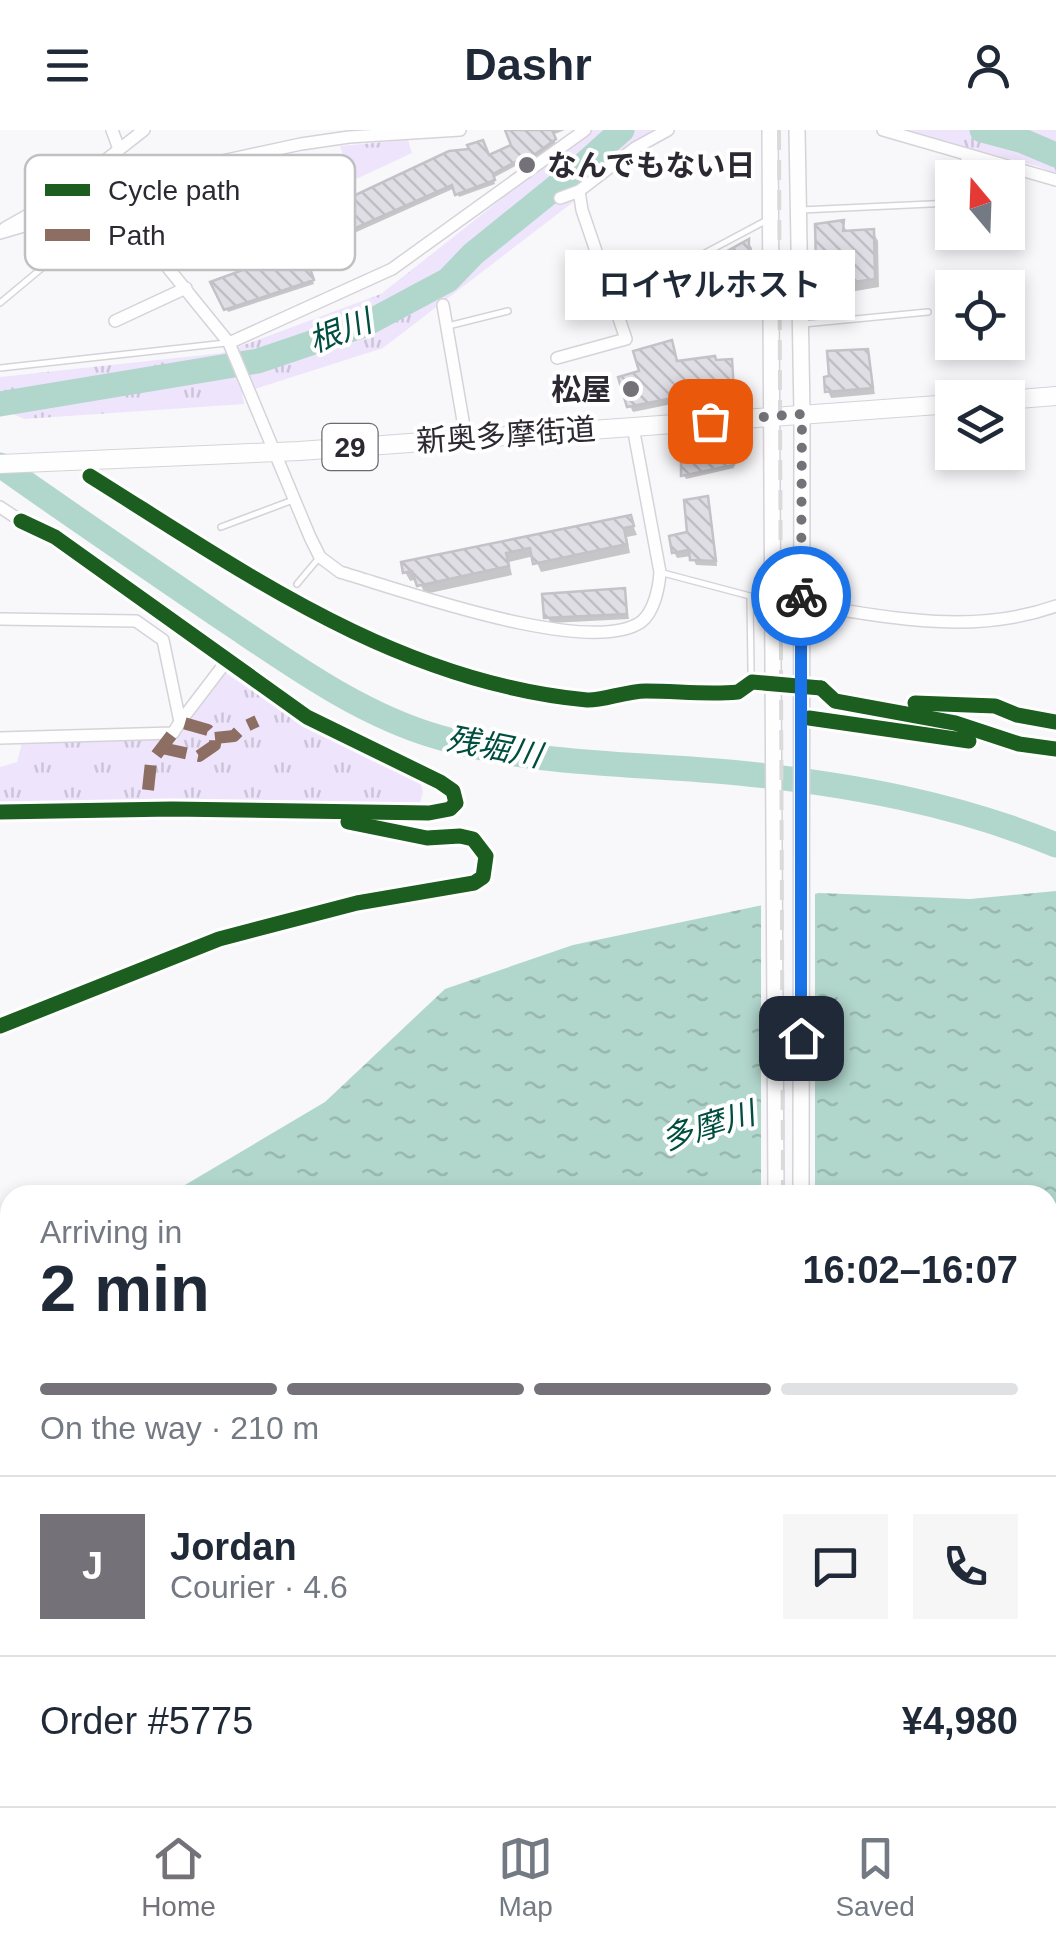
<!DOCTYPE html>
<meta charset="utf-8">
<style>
:root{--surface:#fff;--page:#f6f6f7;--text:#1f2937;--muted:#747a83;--line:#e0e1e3;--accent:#747179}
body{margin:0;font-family:Helvetica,"Noto Sans JP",sans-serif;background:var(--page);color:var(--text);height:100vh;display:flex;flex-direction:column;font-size:38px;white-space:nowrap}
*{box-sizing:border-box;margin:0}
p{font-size:32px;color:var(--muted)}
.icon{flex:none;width:55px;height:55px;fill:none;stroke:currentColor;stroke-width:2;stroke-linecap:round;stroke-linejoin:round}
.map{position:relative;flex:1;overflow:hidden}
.side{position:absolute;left:0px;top:1055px;width:1058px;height:622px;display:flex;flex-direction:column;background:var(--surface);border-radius:30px 30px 0 0;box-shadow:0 5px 15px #0003}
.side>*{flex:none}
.needle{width:65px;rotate:341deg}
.fabs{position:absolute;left:935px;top:30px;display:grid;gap:20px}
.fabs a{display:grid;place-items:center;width:90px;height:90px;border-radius:0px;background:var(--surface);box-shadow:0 5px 15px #0003;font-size:50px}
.pin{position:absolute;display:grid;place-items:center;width:85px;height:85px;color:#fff;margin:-42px;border-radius:20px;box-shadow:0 5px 15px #0006}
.courier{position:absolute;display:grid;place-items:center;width:100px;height:100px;margin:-50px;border:8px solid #1a73e8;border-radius:50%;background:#fff;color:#222;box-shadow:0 2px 12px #0007}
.bubble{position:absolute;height:70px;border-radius:0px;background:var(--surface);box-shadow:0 5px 15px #0003;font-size:32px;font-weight:600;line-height:70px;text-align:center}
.summary em{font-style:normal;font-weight:600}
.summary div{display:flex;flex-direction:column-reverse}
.summary{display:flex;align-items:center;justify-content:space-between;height:170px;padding:0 40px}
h1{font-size:65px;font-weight:600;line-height:75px}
.bar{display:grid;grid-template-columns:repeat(4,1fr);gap:15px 10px;align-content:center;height:120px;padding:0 40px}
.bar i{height:12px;border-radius:8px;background:var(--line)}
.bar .current{background:var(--accent)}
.bar p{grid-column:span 4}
.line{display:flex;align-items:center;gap:25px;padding:0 40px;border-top:2px solid var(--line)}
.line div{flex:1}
.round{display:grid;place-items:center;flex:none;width:105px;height:105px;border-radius:0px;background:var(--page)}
header{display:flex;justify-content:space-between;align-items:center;height:130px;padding:0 40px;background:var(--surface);font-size:45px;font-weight:600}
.tab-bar{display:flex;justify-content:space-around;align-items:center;height:140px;border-top:2px solid var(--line);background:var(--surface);font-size:28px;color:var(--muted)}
.tab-bar a{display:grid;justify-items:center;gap:5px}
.tab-bar .current{color:var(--accent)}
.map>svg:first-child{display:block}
</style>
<header><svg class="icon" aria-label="menu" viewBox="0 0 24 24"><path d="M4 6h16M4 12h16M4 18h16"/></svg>Dashr<svg class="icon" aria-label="person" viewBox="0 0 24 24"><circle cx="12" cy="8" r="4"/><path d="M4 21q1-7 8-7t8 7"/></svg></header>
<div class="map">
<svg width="1056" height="1676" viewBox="0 0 1056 1676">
<defs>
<pattern id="grass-tufts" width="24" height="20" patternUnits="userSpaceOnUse" patternTransform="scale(2.5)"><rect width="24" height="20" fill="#eee5fc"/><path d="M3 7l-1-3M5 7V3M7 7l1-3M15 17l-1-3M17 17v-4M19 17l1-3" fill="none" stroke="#ccc4d8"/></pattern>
<pattern id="water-ripples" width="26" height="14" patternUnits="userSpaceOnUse" patternTransform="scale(2.5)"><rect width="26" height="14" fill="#b1d6cc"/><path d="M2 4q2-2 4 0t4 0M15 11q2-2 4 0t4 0" fill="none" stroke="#99b8b0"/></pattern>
<pattern id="building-back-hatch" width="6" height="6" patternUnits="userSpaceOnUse" patternTransform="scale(2.5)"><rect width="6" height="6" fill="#e0dee5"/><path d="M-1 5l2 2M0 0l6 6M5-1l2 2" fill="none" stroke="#c0bec5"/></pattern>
</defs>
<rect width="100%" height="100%" fill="#f8f7fa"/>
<path fill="#f5f0fc" d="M159 1668H209L221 1676H153Z"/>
<g fill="url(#grass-tufts)">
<path d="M589 0H667L383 218 242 263 244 274 24 289 0 278V247L222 223 381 164Z"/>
<path d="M897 0H1056V44L1037 36Z"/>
<path d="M408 10 412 23 352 51 340 16Z"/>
<path d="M226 543C291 587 347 622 420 652L423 662 420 673 410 677 93 670 0 674V637L17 632 22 613 174 607Z"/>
<path d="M895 1668H1026L1027 1676H896Z"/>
</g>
<g fill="url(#water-ripples)">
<path d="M1056 761V1179L1048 1180V1065H161L185 1055 325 972 445 859 573 815 819 763 970 769Z"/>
<path d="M10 1128V1398L0 1400V1133Z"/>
</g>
<path fill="#f8f7fa" d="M815 759V1065H761V770Z"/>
<g fill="#0003">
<path d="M508 0H565L552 5 556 14 524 37 521 33 493 48 495 54 459 67 455 58 305 125 314 154 228 182 214 154 266 135 249 93 169 121 167 118 154 64 203 81 284 68 297 96 514 17Z"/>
<path d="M842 93 848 103 873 102 878 111 879 157 850 162 849 166 819 168 814 160 819 138Z"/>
<path d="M748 112 752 118 750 175H738L735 169V155L708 170 704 163 685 173 674 153Z"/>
<path d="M649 167 657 183 638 190 636 187Z"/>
<path d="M671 213 678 233 731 231 736 266 731 267 732 272 680 278 677 273 633 282 630 276 642 243Z"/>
<path d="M866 222 875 264 831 268 828 261Z"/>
<path d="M708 307 713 330 732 325 734 338 686 349 684 345 705 330Z"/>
<path d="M707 369 710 375 717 436 696 435 692 426 677 428 674 422 690 404Z"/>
<path d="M630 388 637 405 627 407 630 423 541 442 534 426 509 432 512 445 425 464 418 449 410 451 405 442Z"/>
<path d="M624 460 629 489 551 493 547 487Z"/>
<path d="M1056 1593V1649H1048V1605L1052 1606V1594Z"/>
<path d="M339 1668H392L391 1676Z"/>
</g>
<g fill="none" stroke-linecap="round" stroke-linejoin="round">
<g stroke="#b1d6cc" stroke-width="25">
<path d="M982 0 1023 11 1056 25"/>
<path d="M0 274 258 231 364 195 448 150 473 124 582 36 622 0"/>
<path d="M0 335C72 386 146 436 219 486 287 531 358 584 438 607 535 636 638 633 739 643 847 654 955 673 1056 715"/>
</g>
</g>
<g fill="url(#building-back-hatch)" stroke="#c4c2c7" stroke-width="2.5">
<path d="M505 0H552L556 9 520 35 517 31 493 44 495 50 455 65 452 55 304 121 314 150 224 180 210 152 262 133 246 90 164 118 157 95 160 94 151 63 194 48 204 78 236 66 228 46 275 31 283 62 298 92 449 21 469 19 467 15 483 10 489 25 511 15Z"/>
<path d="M844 90 843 101 874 99 875 149 846 153 844 157 811 160V136L816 135 815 94Z"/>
<path d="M749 109 747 170 732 169V148L702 165 698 158 680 168 671 152Z"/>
<path d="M650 163 657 179 634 188 628 173Z"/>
<path d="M672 210 677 231 715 226 716 230 732 229 734 261 729 262 730 267 674 273 673 268 627 277 618 247 639 241 633 221Z"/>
<path d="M868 219 873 258 825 262 824 247 829 246 827 221Z"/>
<path d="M706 304 711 305 712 327 733 322 734 335 681 346V331L702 328Z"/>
<path d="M708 366 716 431 690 430 689 420 672 423 669 406 687 402 684 370Z"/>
<path d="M631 385 634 396 624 398 627 414 533 434 530 418 506 423 509 436 417 456 412 441 403 443 401 432Z"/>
<path d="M625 458 627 484 544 488 542 464Z"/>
</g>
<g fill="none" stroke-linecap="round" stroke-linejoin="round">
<g stroke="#d5d3d9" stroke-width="8">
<g id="lane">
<path d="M959 48 965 25"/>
<path d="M801 80 952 73"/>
<path d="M615 171 767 90"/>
<path d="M0 173 54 128 123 87"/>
<path d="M803 194 928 182"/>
<path d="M448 196 508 181"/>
<path d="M0 238 226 213"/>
<path d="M221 397 293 370"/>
<path d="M663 443 750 466 751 540 752 552 760 554"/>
<path d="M297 454 318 429"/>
<path d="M814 557 821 558"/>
</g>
</g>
<g stroke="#d5d3d9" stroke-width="14">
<g id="street">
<path d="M112 0 119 19"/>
<path d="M883 0 1056 50"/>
<path d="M579 61 635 18 668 0"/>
<path d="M113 70 229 213 310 407 320 427 340 442C399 459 589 528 641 492 654 482 659 458 660 442L633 297"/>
<path d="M5 98 56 69 144 0"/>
<path d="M0 103 113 70 176 41 301 14 349 7 460 0"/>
<path d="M443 175 466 308"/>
<path d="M115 191 186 158"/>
<path d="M229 213 392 139 585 0"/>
<path d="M557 228 626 209 582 80 579 61 560 68"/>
<path d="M0 377 21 391"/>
<path d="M821 477C901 489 977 504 1056 476"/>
<path d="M0 489 136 491 163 510 180 592 222 537"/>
<path d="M0 608 173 603 180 592"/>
<path d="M1048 1495 1056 1494"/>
<path d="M1048 1583 1056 1582"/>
<path d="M221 1668 234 1676"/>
<path d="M444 1668V1676"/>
<path d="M499 1668V1676"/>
<path d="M663 1668V1676"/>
<path d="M144 1676 150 1668"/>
<path d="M509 1676 643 1668"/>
<path d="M734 1676 737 1668"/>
<path d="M814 1676 815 1668"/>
</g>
</g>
<g stroke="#d5d3d9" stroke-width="18">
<g id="secondary">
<path d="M770 0 776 1065"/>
<path d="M797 0 802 284 801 1065"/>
<path d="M770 1676 771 1668"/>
<path d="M793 1676 795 1668"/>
</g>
</g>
<g stroke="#d5d3d9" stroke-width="20">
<g id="primary">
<path d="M1008 270 1056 266"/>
<path d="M0 334 299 321 952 274"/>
</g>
</g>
<use href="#lane" stroke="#fefefe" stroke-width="5"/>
<use href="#street" stroke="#fefefe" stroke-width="11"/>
<use href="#secondary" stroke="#fefefe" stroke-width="15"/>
<use href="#primary" stroke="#fefefe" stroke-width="18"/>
<g stroke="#dadadb" stroke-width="4" stroke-dasharray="20 10" stroke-linecap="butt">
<path d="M779 0 783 1065"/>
<path d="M783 1676V1668"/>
</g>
<g stroke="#8d6e63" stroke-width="12" stroke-dasharray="25 12" stroke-linecap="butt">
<path d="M215 608 234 606 242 598 257 591"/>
<path d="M162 618 199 626 215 615V608L208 600 180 592"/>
<path d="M148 660 151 632 173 603"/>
</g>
<g stroke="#fff" stroke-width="21">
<g id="cycleway">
<path d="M90 346C247 444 397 552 587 570 602 571 626 561 646 561 677 561 707 565 738 562L752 552 821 558"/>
<path d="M821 558 835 571 955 593 1019 614 1056 619"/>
<path d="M915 573 995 576 1017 585 1056 592"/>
<path d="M809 588 969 611"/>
<path d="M0 682 172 679 429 683 450 679 456 673 453 661 440 652 307 587 55 407 21 391"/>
<path d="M0 896 219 809 357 773 474 753 483 747 486 726 473 709 460 706 427 708 348 692"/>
</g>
</g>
<use href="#cycleway" stroke="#1b5e20" stroke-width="15"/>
</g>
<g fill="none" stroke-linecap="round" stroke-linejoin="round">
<path stroke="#747179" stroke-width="10" stroke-dasharray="0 18" d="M710 291 802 284 801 466"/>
<path stroke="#1a73e8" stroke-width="12" d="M801 908V466"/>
</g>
<g fill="#747179" stroke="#fff" stroke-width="4">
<circle cx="527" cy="35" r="10"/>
<circle cx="631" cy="259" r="10"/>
</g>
<g text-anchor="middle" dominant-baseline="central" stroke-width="8" stroke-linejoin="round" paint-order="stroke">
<rect fill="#fff" stroke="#6c6970" stroke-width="2.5" x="322.5" y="294" width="55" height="46" rx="8"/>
<g font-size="28" font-weight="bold" fill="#2d2933">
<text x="350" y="317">29</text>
</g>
<g font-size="30" font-weight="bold" fill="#2d2933" stroke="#fff" text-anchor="start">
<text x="547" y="35">なんでもない日</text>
<text x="611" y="259" text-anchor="end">松屋</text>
</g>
<g font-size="30" fill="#2d2933" stroke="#fff">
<text transform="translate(506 305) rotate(-4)">新奥多摩街道</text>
</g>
<g font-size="32" font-style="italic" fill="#004e3f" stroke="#fff">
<text transform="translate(340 201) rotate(-21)">根川</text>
<text transform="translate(494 617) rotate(11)">残堀川</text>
<text transform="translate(708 996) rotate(-17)">多摩川</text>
</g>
</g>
<rect x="25" y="25" width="330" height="115" rx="15" fill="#fff" stroke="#c0bfc2" stroke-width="2.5"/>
<rect x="45" y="54" width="45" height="12" fill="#1b5e20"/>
<rect x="45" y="99" width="45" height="12" fill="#8d6e63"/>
<g font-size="28" fill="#2d2933">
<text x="108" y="70">Cycle path</text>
<text x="108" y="115">Path</text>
</g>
</svg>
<div class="fabs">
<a><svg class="needle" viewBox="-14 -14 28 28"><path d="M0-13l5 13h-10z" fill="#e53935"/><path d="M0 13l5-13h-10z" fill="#747a83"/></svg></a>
<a><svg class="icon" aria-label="locate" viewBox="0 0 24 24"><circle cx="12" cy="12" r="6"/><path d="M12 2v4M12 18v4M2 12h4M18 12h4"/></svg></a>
<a><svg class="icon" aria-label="layers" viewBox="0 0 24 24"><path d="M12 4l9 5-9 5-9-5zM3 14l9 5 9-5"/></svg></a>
</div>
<div class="pin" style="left:710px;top:291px;background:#ea580c"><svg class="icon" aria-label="bag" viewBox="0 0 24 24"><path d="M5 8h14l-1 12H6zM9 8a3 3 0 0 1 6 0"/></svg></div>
<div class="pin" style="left:801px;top:908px;background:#1f2937"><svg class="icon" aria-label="home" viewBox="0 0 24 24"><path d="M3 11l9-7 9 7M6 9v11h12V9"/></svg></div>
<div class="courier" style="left:801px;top:466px"><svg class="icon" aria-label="bike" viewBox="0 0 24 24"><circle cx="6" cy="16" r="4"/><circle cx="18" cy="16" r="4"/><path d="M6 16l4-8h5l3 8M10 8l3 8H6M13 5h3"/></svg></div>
<div class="bubble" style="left:565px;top:120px;width:290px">ロイヤルホスト</div>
<section class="side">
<div class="summary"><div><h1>2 min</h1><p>Arriving in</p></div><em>16:02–16:07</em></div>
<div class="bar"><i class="current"></i><i class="current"></i><i class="current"></i><i></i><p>On the way · 210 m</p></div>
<div class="line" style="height:180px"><b class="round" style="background:var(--accent);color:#fff">J</b><div><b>Jordan</b><p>Courier · 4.6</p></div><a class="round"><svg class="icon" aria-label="chat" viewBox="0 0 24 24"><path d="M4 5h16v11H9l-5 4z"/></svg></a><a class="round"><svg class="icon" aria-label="phone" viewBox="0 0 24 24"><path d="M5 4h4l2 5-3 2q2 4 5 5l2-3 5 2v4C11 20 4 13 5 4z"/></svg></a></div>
<div class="line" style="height:130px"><div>Order #5775</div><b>¥4,980</b></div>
</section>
</div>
<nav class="tab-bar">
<a class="current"><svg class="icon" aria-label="home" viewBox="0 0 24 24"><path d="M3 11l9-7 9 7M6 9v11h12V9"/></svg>Home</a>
<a><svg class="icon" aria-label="map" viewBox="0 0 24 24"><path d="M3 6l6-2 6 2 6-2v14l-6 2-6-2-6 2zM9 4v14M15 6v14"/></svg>Map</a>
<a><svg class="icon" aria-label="saved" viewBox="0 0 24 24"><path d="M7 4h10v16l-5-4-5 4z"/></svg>Saved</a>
</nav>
